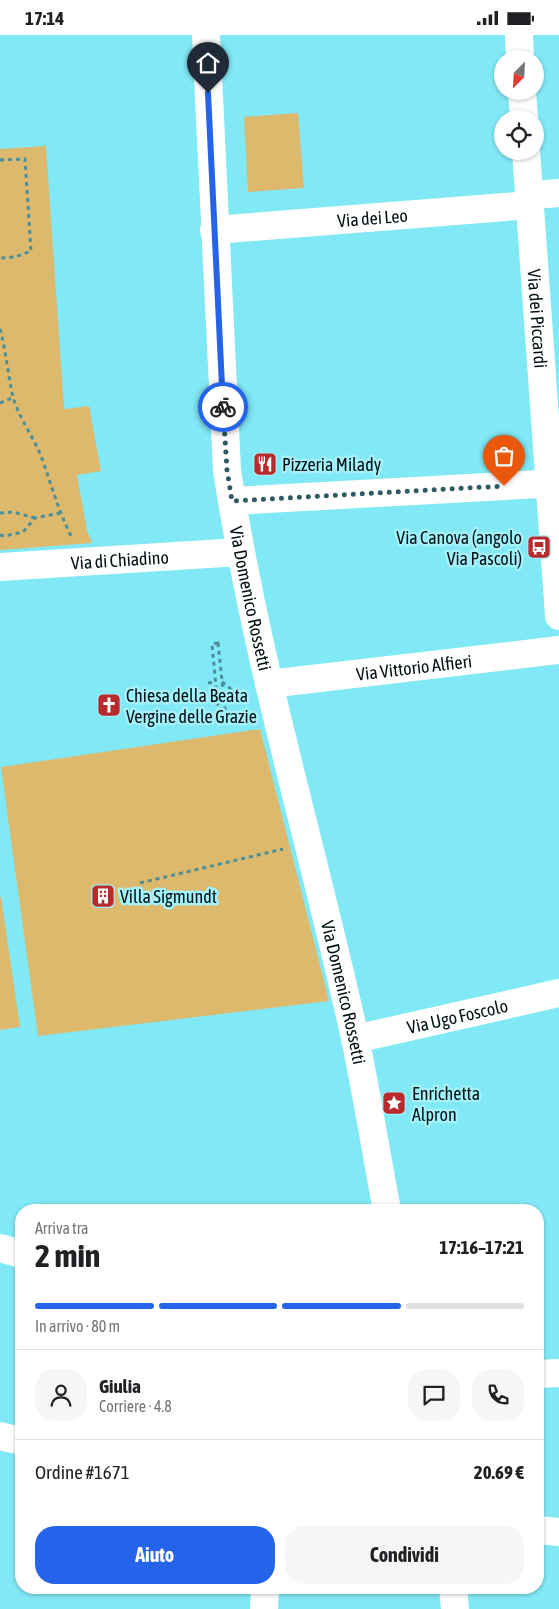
<!DOCTYPE html>
<html lang="it">
<meta charset="utf-8">
<style>
:root{--surface:#fff;--page:#f6f6f6;--text:#202124;--muted:#757577;--line:#e0e0e0;--accent:#2563eb}
body{margin:0;font-family:"Asap Condensed",sans-serif;background:var(--page);color:var(--text);height:100vh;display:flex;flex-direction:column;font-size:19px;white-space:nowrap}
*{box-sizing:border-box;margin:0}
p{font-size:16px;color:var(--muted)}
.icon{flex:none;width:28px;height:28px;fill:none;stroke:currentColor;stroke-width:2;stroke-linecap:round;stroke-linejoin:round}
.map{position:relative;flex:1;overflow:hidden}
.details{position:absolute;left:15px;top:1169px;width:529px;height:390px;display:flex;flex-direction:column;background:var(--surface);border-radius:20px;box-shadow:0 1px 4px #0004}
.details>*{flex:none}
.needle{width:32px;rotate:204deg}
.tools{position:absolute;left:494px;top:15px;display:grid;gap:10px}
.tools a{display:grid;place-items:center;width:50px;height:50px;border-radius:50%;background:var(--surface);box-shadow:0 1px 4px #0004;font-size:25px}
.pin{position:absolute;display:grid;place-items:center;width:42px;height:42px;color:#fff;margin:-51px -21px;border-radius:50% 50% 50% 0;rotate:-45deg;box-shadow:0 0 5px #0007}
.pin .icon{rotate:45deg}
.courier{position:absolute;display:grid;place-items:center;width:50px;height:50px;margin:-25px;border:4px solid #2563eb;border-radius:50%;background:#fff;color:#222;box-shadow:0 1px 6px #0007}
.head em{font-style:normal;font-weight:700}
.head div{display:flex;flex-direction:column-reverse}
.head{display:flex;align-items:center;justify-content:space-between;height:85px;padding:0 20px}
h1{font-size:32px;font-weight:700;line-height:38px}
.bar{display:grid;grid-template-columns:repeat(4,1fr);gap:8px 5px;align-content:center;height:60px;padding:0 20px}
.bar i{height:6px;border-radius:4px;background:var(--line)}
.bar .on{background:var(--accent)}
.bar p{grid-column:span 4}
.line{display:flex;align-items:center;gap:12px;padding:0 20px;border-top:1px solid var(--line)}
.line div{flex:1}
.round{display:grid;place-items:center;flex:none;width:52px;height:52px;border-radius:20px;background:var(--page)}
.action{display:flex;gap:10px;margin-top:auto;padding:10px 20px}
.action a{flex:1;height:58px;border-radius:20px;background:var(--accent);color:#fff;font-size:20px;font-weight:700;line-height:58px;text-align:center}
.action a+a{background:var(--page);color:var(--text)}
.status{display:flex;justify-content:space-between;align-items:center;height:35px;padding:0 25px;background:var(--surface);direction:ltr}
.status svg{height:14px;fill:currentColor}
.map>svg:first-child{display:block}
</style>
<div class="status"><b>17:14</b><svg viewBox="0 0 49 12"><path d="M0 12V9h3v3zM5 12V6h3v6zM10 12V3h3v9zM15 12V0h3v12zM26 1h20v11H26zM47 4h2v5h-2z"/></svg></div>
<div class="map">
<svg width="559" height="1574" viewBox="0 0 559 1574">
<rect width="100%" height="100%" fill="#81e8f5"/>
<g fill="#dcb96d">
<path d="M298 78 304 153 248 157 244 82Z"/>
<path d="M46 111 64 374 89 371 101 436 77 440 87 495 92 508 0 515V114Z"/>
<path d="M260 694 329 966 38 1001 1 732Z"/>
<path d="M0 862H1L20 992 0 995Z"/>
</g>
<g fill="none" stroke-linecap="round" stroke-linejoin="round">
<g stroke="#4c8f98" stroke-width="3" stroke-dasharray="4 4" stroke-linecap="butt">
<path d="M0 125 25 124 31 216 15 222 0 223"/>
<path d="M0 294C6 316 8 340 13 362 19 383 33 401 41 421 51 448 58 475 71 501"/>
<path d="M0 368 14 362"/>
<path d="M0 478 13 477 35 483"/>
<path d="M0 500 4 501 23 497 35 483 60 478"/>
<path d="M218 608 226 683 219 684 212 609Z"/>
<path d="M222 647 245 665"/>
<path d="M208 648 216 647"/>
<path d="M140 848 283 814"/>
</g>
<g stroke="#fff" stroke-width="28">
<path d="M547 159 559 158"/>
<path id="s1" d="M214 195 530 170"/>
<path d="M232 466 559 448"/>
<path id="s2" d="M0 532 240 517"/>
<path id="s3" d="M269 649 559 615"/>
<path id="s4" d="M355 1004 559 958"/>
<path d="M0 1213 21 1219"/>
<path d="M538 1339 559 1338"/>
<path d="M0 1401 21 1406"/>
<path d="M538 1495 559 1497"/>
<path d="M264 1574 265 1552"/>
</g>
<g stroke="#fff" stroke-width="28">
<path id="s5" d="M206 0 227 435C256 627 313 813 355 1003 367 1060 376 1118 387 1175"/>
<path d="M519 0 520 24"/>
<path d="M522 56 524 84"/>
<path id="s6" d="M526 116 559 581"/>
<path d="M453 1552 455 1574"/>
</g>
</g>
<g fill="none" stroke-linecap="round" stroke-linejoin="round">
<path stroke="#2d5b61" stroke-width="5" stroke-dasharray="0 9" d="M223 372 227 435 232 466 504 451"/>
<path stroke="#2563eb" stroke-width="6" d="M208 58 223 372"/>
</g>
<defs>
<g id="restaurant-square" transform="scale(1.25)"><rect x="-9" y="-9" width="18" height="18" rx="4" fill="#b92a2c" stroke="#a3f2fc"/><path d="M-5-6h1v4h1v-4h1v4h1v-4h1v5L-1.5 .5V6h-2V.5L-5-1ZM5-6V6H3V1.5H1.5Q1.5-4 5-6Z" fill="#fff"/></g>
<g id="bus-square" transform="scale(1.25)"><rect x="-9" y="-9" width="18" height="18" rx="4" fill="#b92a2c" stroke="#a3f2fc"/><path d="M-5-6H5V4H4V6H2V4H-2V6H-4V4H-5ZM-3.5-4V0h7V-4ZM-3.5 1.2v1.5H-2V1.2ZM2 1.2v1.5H3.5V1.2Z" fill="#fff"/></g>
<g id="church-square" transform="scale(1.25)"><rect x="-9" y="-9" width="18" height="18" rx="4" fill="#b92a2c" stroke="#a3f2fc"/><path d="M-1.2-6h2.4v3.5h3.3v2.4h-3.3V6h-2.4V-.1h-3.3v-2.4h3.3Z" fill="#fff"/></g>
<g id="building-square" transform="scale(1.25)"><rect x="-9" y="-9" width="18" height="18" rx="4" fill="#b92a2c" stroke="#a3f2fc"/><path d="M-4-6H4V6H1V3H-1V6H-4ZM-2.5-4.3h1.7v1.8h-1.7ZM.8-4.3h1.7v1.8H.8ZM-2.5-1h1.7V.8h-1.7ZM.8-1h1.7V.8H.8Z" fill="#fff"/></g>
<g id="sight-square" transform="scale(1.25)"><rect x="-9" y="-9" width="18" height="18" rx="4" fill="#b92a2c" stroke="#a3f2fc"/><path d="M0-6L1.8-2.2L6-1.7L2.9 1.2L3.7 5.4L0 3.3L-3.7 5.4L-2.9 1.2L-6-1.7L-1.8-2.2Z" fill="#fff"/></g>
</defs>
<g fill-rule="evenodd">
<use href="#restaurant-square" x="265" y="429"/>
<use href="#bus-square" x="539" y="512"/>
<use href="#church-square" x="109" y="670"/>
<use href="#building-square" x="103" y="861"/>
<use href="#sight-square" x="394" y="1068"/>
</g>
<g text-anchor="middle" dominant-baseline="central" stroke-width="5" stroke-linejoin="round" paint-order="stroke">
<g font-size="18" fill="#000f12" stroke="#a3f2fc">
<text stroke="none"><textPath href="#s1" startOffset="159">Via dei Leo</textPath></text>
<text stroke="none"><textPath href="#s6" startOffset="168">Via dei Piccardi</textPath></text>
<text stroke="none"><textPath href="#s2" startOffset="120">Via di Chiadino</textPath></text>
<text stroke="none"><textPath href="#s5" startOffset="566">Via Domenico Rossetti</textPath></text>
<text stroke="none"><textPath href="#s3" startOffset="146">Via Vittorio Alfieri</textPath></text>
<text stroke="none"><textPath href="#s5" startOffset="971">Via Domenico Rossetti</textPath></text>
<text stroke="none"><textPath href="#s4" startOffset="105">Via Ugo Foscolo</textPath></text>
</g>
<g font-size="18" fill="#000f12" stroke="#a3f2fc" text-anchor="start">
<text x="282" y="429">Pizzeria Milady</text>
<text x="522" y="502" text-anchor="end">Via Canova (angolo<tspan x="522" dy="21">Via Pascoli)</tspan></text>
<text x="126" y="660">Chiesa della Beata<tspan x="126" dy="21">Vergine delle Grazie</tspan></text>
<text x="120" y="861">Villa Sigmundt</text>
<text x="412" y="1058">Enrichetta<tspan x="412" dy="21">Alpron</tspan></text>
</g>
</g>
</svg>
<div class="tools">
<a><svg class="needle" viewBox="-14 -14 28 28"><path d="M0-13l5 13h-10z" fill="#e53935"/><path d="M0 13l5-13h-10z" fill="#757577"/></svg></a>
<a><svg class="icon" aria-label="locate" viewBox="0 0 24 24"><circle cx="12" cy="12" r="6"/><path d="M12 2v4M12 18v4M2 12h4M18 12h4"/></svg></a>
</div>
<div class="pin" style="left:504px;top:451px;background:#ea580c"><svg class="icon" aria-label="bag" viewBox="0 0 24 24"><path d="M5 8h14l-1 12H6zM9 8a3 3 0 0 1 6 0"/></svg></div>
<div class="pin" style="left:208px;top:58px;background:#1f2937"><svg class="icon" aria-label="home" viewBox="0 0 24 24"><path d="M3 11l9-7 9 7M6 9v11h12V9"/></svg></div>
<div class="courier" style="left:223px;top:372px"><svg class="icon" aria-label="bike" viewBox="0 0 24 24"><circle cx="6" cy="16" r="4"/><circle cx="18" cy="16" r="4"/><path d="M6 16l4-8h5l3 8M10 8l3 8H6M13 5h3"/></svg></div>
<section class="details">
<div class="head"><div><h1>2 min</h1><p>Arriva tra</p></div><em>17:16–17:21</em></div>
<div class="bar"><i class="on"></i><i class="on"></i><i class="on"></i><i></i><p>In arrivo · 80 m</p></div>
<div class="line" style="height:90px"><a class="round"><svg class="icon" aria-label="person" viewBox="0 0 24 24"><circle cx="12" cy="8" r="4"/><path d="M4 21q1-7 8-7t8 7"/></svg></a><div><b>Giulia</b><p>Corriere · 4.8</p></div><a class="round"><svg class="icon" aria-label="chat" viewBox="0 0 24 24"><path d="M4 5h16v11H9l-5 4z"/></svg></a><a class="round"><svg class="icon" aria-label="phone" viewBox="0 0 24 24"><path d="M5 4h4l2 5-3 2q2 4 5 5l2-3 5 2v4C11 20 4 13 5 4z"/></svg></a></div>
<div class="line" style="height:65px"><div>Ordine #1671</div><b>20.69 €</b></div>
<div class="action"><a>Aiuto</a><a>Condividi</a></div>
</section>
</div>
